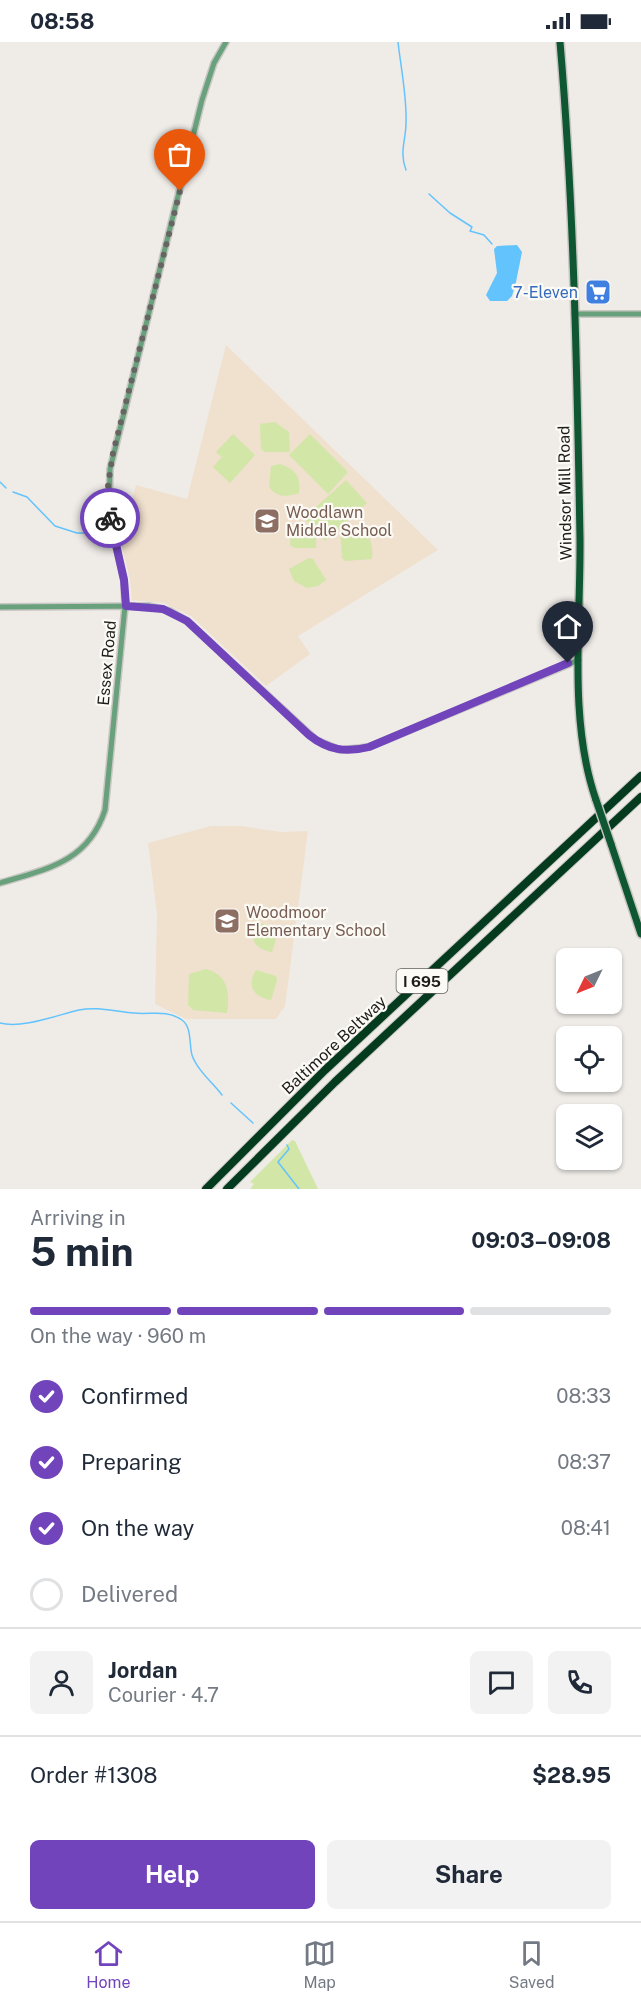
<!DOCTYPE html>
<meta charset="utf-8">
<style>
:root{--surface:#fff;--page:#f2f2f3;--text:#1f2937;--muted:#747a83;--line:#e0e1e3;--accent:#7244bc}
body{margin:0;font-family:"Public Sans",sans-serif;background:var(--page);color:var(--text);height:100vh;display:flex;flex-direction:column;font-size:22px;white-space:nowrap}
*{box-sizing:border-box;margin:0}
p{font-size:20px;color:var(--muted)}
.icon{flex:none;width:33px;height:33px;fill:none;stroke:currentColor;stroke-width:2;stroke-linecap:round;stroke-linejoin:round}
.map{position:relative;height:1147px;overflow:hidden}
.drawer{display:flex;flex-direction:column;background:var(--surface);flex:1}
.drawer>*{flex:none}
.needle{width:39px;rotate:227deg}
.controls{position:absolute;left:556px;top:906px;display:grid;gap:12px}
.controls a{display:grid;place-items:center;width:66px;height:66px;border-radius:9px;background:var(--surface);box-shadow:0 2px 4px #0004;font-size:30px}
.pin{position:absolute;display:grid;place-items:center;width:51px;height:51px;color:#fff;margin:-62px -26px;border-radius:50% 50% 50% 0;rotate:-45deg;box-shadow:0 0 6px #0007}
.pin .icon{rotate:45deg}
.courier{position:absolute;display:grid;place-items:center;width:60px;height:60px;margin:-30px;border:4px solid #7244bc;border-radius:50%;background:#fff;color:#222;box-shadow:0 2px 8px #0007}
.headline em{font-style:normal;font-weight:700}
.headline div{display:flex;flex-direction:column-reverse}
.headline{display:flex;align-items:center;justify-content:space-between;height:102px;padding:0 30px}
h1{font-size:39px;font-weight:700;line-height:45px}
.bar{display:grid;grid-template-columns:repeat(4,1fr);gap:9px 6px;align-content:center;height:72px;padding:0 30px}
.bar i{height:8px;border-radius:4px;background:var(--line)}
.bar .selected{background:var(--accent)}
.bar p{grid-column:span 4}
.line{display:flex;align-items:center;gap:15px;padding:0 30px;border-top:2px solid var(--line)}
.line div{flex:1}
.round{display:grid;place-items:center;flex:none;width:63px;height:63px;border-radius:9px;background:var(--page)}
ol{padding:0 30px;list-style:none}
li{display:flex;align-items:center;gap:18px;height:66px}
li p{margin-inline-start:auto}
li .icon{padding:6px;border-radius:50%;background:var(--accent);color:#fff;stroke-width:4}
li:last-child{color:var(--muted)}
li i{width:33px;height:33px;border:3px solid var(--line);border-radius:50%}
.cta{display:flex;gap:12px;margin-top:auto;padding:12px 30px}
.cta a{flex:1;height:69px;border-radius:9px;background:var(--accent);color:#fff;font-size:24px;font-weight:700;line-height:69px;text-align:center}
.cta a+a{background:var(--page);color:var(--text)}
.status{display:flex;justify-content:space-between;align-items:center;height:42px;padding:0 30px;background:var(--surface);direction:ltr}
.status svg{height:16px;fill:currentColor}
.tabs{display:flex;justify-content:space-around;align-items:center;height:84px;border-top:2px solid var(--line);background:var(--surface);font-size:16px;color:var(--muted)}
.tabs a{display:grid;justify-items:center;gap:3px}
.tabs .selected{color:var(--accent)}
.map>svg:first-child{display:block}
</style>
<div class="status"><b>08:58</b><svg viewBox="0 0 49 12"><path d="M0 12V9h3v3zM5 12V6h3v6zM10 12V3h3v9zM15 12V0h3v12zM26 1h20v11H26zM47 4h2v5h-2z"/></svg></div>
<div class="map">
<svg width="641" height="1147" viewBox="0 0 641 1147">
<rect width="100%" height="100%" fill="#efece8"/>
<g fill="#f0e0ce">
<path d="M226 303 438 508 298 594 310 612 266 644 191 574 164 561 132 558 130 537 121 501 136 443 187 457Z"/>
<path d="M211 784H241L281 790 308 789 285 964 276 977H186L155 962 157 871 148 801Z"/>
</g>
<g fill="#d1e6a7">
<path d="M275 380 289 390 290 410H265L261 407 260 382Z"/>
<path d="M233 392 255 413 230 441 213 425 222 415 216 410Z"/>
<path d="M310 392 348 430 328 452 289 413Z"/>
<path d="M280 422C295 427 301 434 299 451 287 455 277 456 269 445L271 424Z"/>
<path d="M346 438 367 461 325 499 304 476Z"/>
<path d="M300 482C314 485 317 492 316 506H294L290 503 291 484Z"/>
<path d="M350 484C368 486 374 501 372 517L345 519 342 516 340 488Z"/>
<path d="M309 516 313 517 326 538 318 544 307 546 294 539 289 527Z"/>
<path d="M257 880 277 886 278 891 272 910C255 907 247 896 257 880Z"/>
<path d="M206 927C228 933 230 951 227 971L193 968 188 963 189 932Z"/>
<path d="M256 928 276 934 277 939 271 958C254 955 246 944 256 928Z"/>
<path d="M292 1098 295 1099 318 1147H250L254 1142 250 1140Z"/>
</g>
<path fill="#63c3fd" d="M517 203 522 210 516 240 512 254 507 259H490L486 253 497 231 494 207 497 204Z"/>
<g fill="none" stroke-linecap="round" stroke-linejoin="round">
<g stroke="#63c3fd" stroke-width="1.5">
<path d="M398 0C401 27 407 54 406 81 406 98 399 110 406 128"/>
<path d="M429 152 450 171 472 185 470 189 484 193 492 202"/>
<path d="M0 440 6 446"/>
<path d="M13 450 27 455 55 484 77 491H85L90 496 104 497"/>
<path d="M0 981C22 987 57 973 79 968 98 964 115 970 134 971 151 973 166 967 182 978 192 985 189 1003 192 1013 197 1028 213 1041 222 1053"/>
<path d="M231 1061 253 1081"/>
<path d="M287 1103 289 1107 278 1120 299 1147"/>
</g>
<g stroke="#c9c7c3" stroke-width="8">
<g id="minor">
<path d="M574 272H641"/>
<path d="M0 565 149 564 170 569 187 579 316 698 340 708 369 705 579 618"/>
<path d="M0 841C47 827 88 820 105 768L125 564 124 538 109 474 110 427 202 58 214 21 226 0"/>
</g>
</g>
<g stroke="#c9c7c3" stroke-width="10">
<g id="major">
<path d="M560 0C574 165 577 330 580 496 581 579 568 678 596 758"/>
<path d="M611 802 641 892"/>
</g>
</g>
<g stroke="#c9c7c3" stroke-width="10">
<g id="highway">
<path d="M206 1147 325 1028 641 734"/>
<path d="M227 1147 335 1040 641 755"/>
</g>
</g>
<use href="#minor" stroke="#68a17c" stroke-width="5"/>
<use href="#major" stroke="#0e5732" stroke-width="7"/>
<use href="#highway" stroke="#043b1f" stroke-width="8"/>
<g stroke="#c9c7c3" stroke-width="10" stroke-linecap="butt">
<path id="major-bridge" d="M596 758 611 802"/>
</g>
<use href="#major-bridge" stroke="#0e5732" stroke-width="7"/>
</g>
<g fill="none" stroke-linecap="round" stroke-linejoin="round">
<path stroke="#666562" stroke-width="6" stroke-dasharray="0 10.8" d="M110 476 108 443 113 411 180 149"/>
<path stroke="#7244bc" stroke-width="8" d="M110 476 124 538 126 564 163 567 187 579 309 693C328 708 346 711 369 705L568 621"/>
</g>
<defs>
<g id="supermarket-square" transform="scale(1.35)"><rect x="-9" y="-9" width="18" height="18" rx="4" fill="#3f7fe0" stroke="#fcfaf5"/><path d="M-6-5.5h2.5l.6 2H6L4.5 2H-2.5L-4.4-4H-6ZM-1.5 3.2a1.3 1.3 0 1 0 .1 0ZM3 3.2a1.3 1.3 0 1 0 .1 0Z" fill="#fff"/></g>
<g id="school-square" transform="scale(1.35)"><rect x="-9" y="-9" width="18" height="18" rx="4" fill="#8d6e63" stroke="#fcfaf5"/><path d="M0-5L7-2L0 1L-7-2ZM-4 1L0 2.5L4 1V4Q0 6-4 4Z" fill="#fff"/></g>
</defs>
<g fill-rule="evenodd">
<use href="#supermarket-square" x="598" y="250"/>
<use href="#school-square" x="267" y="479"/>
<use href="#school-square" x="227" y="879"/>
</g>
<g text-anchor="middle" dominant-baseline="central" stroke-width="4.5" stroke-linejoin="round" paint-order="stroke">
<rect fill="#fcfaf5" stroke="#605f5c" stroke-width="1.5" x="396.5" y="927" width="51" height="24" rx="4.5"/>
<g font-size="15" font-weight="bold" fill="#1d1c1a">
<text x="422" y="939">I 695</text>
</g>
<g font-size="16" fill="#366cbe" stroke="#fcfaf5" text-anchor="end">
<text x="578" y="250">7-Eleven</text>
</g>
<g font-size="16" fill="#1d1c1a" stroke="#fcfaf5">
<text transform="translate(565 451) rotate(-91)">Windsor Mill Road</text>
<text transform="translate(107 621) rotate(-85)">Essex Road</text>
<text transform="translate(334 1003) rotate(-43)">Baltimore Beltway</text>
</g>
<g font-size="16" fill="#785e54" stroke="#fcfaf5" text-anchor="start">
<text x="286" y="470">Woodlawn<tspan x="286" dy="18">Middle School</tspan></text>
<text x="246" y="870">Woodmoor<tspan x="246" dy="18">Elementary School</tspan></text>
</g>
</g>
</svg>
<div class="controls">
<a><svg class="needle" viewBox="-14 -14 28 28"><path d="M0-13l5 13h-10z" fill="#e53935"/><path d="M0 13l5-13h-10z" fill="#747a83"/></svg></a>
<a><svg class="icon" aria-label="locate" viewBox="0 0 24 24"><circle cx="12" cy="12" r="6"/><path d="M12 2v4M12 18v4M2 12h4M18 12h4"/></svg></a>
<a><svg class="icon" aria-label="layers" viewBox="0 0 24 24"><path d="M12 4l9 5-9 5-9-5zM3 14l9 5 9-5"/></svg></a>
</div>
<div class="pin" style="left:180px;top:149px;background:#ea580c"><svg class="icon" aria-label="bag" viewBox="0 0 24 24"><path d="M5 8h14l-1 12H6zM9 8a3 3 0 0 1 6 0"/></svg></div>
<div class="pin" style="left:568px;top:621px;background:#1f2937"><svg class="icon" aria-label="home" viewBox="0 0 24 24"><path d="M3 11l9-7 9 7M6 9v11h12V9"/></svg></div>
<div class="courier" style="left:110px;top:476px"><svg class="icon" aria-label="bike" viewBox="0 0 24 24"><circle cx="6" cy="16" r="4"/><circle cx="18" cy="16" r="4"/><path d="M6 16l4-8h5l3 8M10 8l3 8H6M13 5h3"/></svg></div>
</div>
<section class="drawer">
<div class="headline"><div><h1>5 min</h1><p>Arriving in</p></div><em>09:03–09:08</em></div>
<div class="bar"><i class="selected"></i><i class="selected"></i><i class="selected"></i><i></i><p>On the way · 960 m</p></div>
<ol>
<li><svg class="icon" aria-label="check" viewBox="0 0 24 24"><path d="M5 12l5 5 9-10"/></svg>Confirmed<p>08:33</p></li>
<li><svg class="icon" aria-label="check" viewBox="0 0 24 24"><path d="M5 12l5 5 9-10"/></svg>Preparing<p>08:37</p></li>
<li><svg class="icon" aria-label="check" viewBox="0 0 24 24"><path d="M5 12l5 5 9-10"/></svg>On the way<p>08:41</p></li>
<li><i></i>Delivered</li>
</ol>
<div class="line" style="height:108px"><a class="round"><svg class="icon" aria-label="person" viewBox="0 0 24 24"><circle cx="12" cy="8" r="4"/><path d="M4 21q1-7 8-7t8 7"/></svg></a><div><b>Jordan</b><p>Courier · 4.7</p></div><a class="round"><svg class="icon" aria-label="chat" viewBox="0 0 24 24"><path d="M4 5h16v11H9l-5 4z"/></svg></a><a class="round"><svg class="icon" aria-label="phone" viewBox="0 0 24 24"><path d="M5 4h4l2 5-3 2q2 4 5 5l2-3 5 2v4C11 20 4 13 5 4z"/></svg></a></div>
<div class="line" style="height:78px"><div>Order #1308</div><b>$28.95</b></div>
<div class="cta"><a>Help</a><a>Share</a></div>
</section>
<nav class="tabs">
<a class="selected"><svg class="icon" aria-label="home" viewBox="0 0 24 24"><path d="M3 11l9-7 9 7M6 9v11h12V9"/></svg>Home</a>
<a><svg class="icon" aria-label="map" viewBox="0 0 24 24"><path d="M3 6l6-2 6 2 6-2v14l-6 2-6-2-6 2zM9 4v14M15 6v14"/></svg>Map</a>
<a><svg class="icon" aria-label="saved" viewBox="0 0 24 24"><path d="M7 4h10v16l-5-4-5 4z"/></svg>Saved</a>
</nav>
